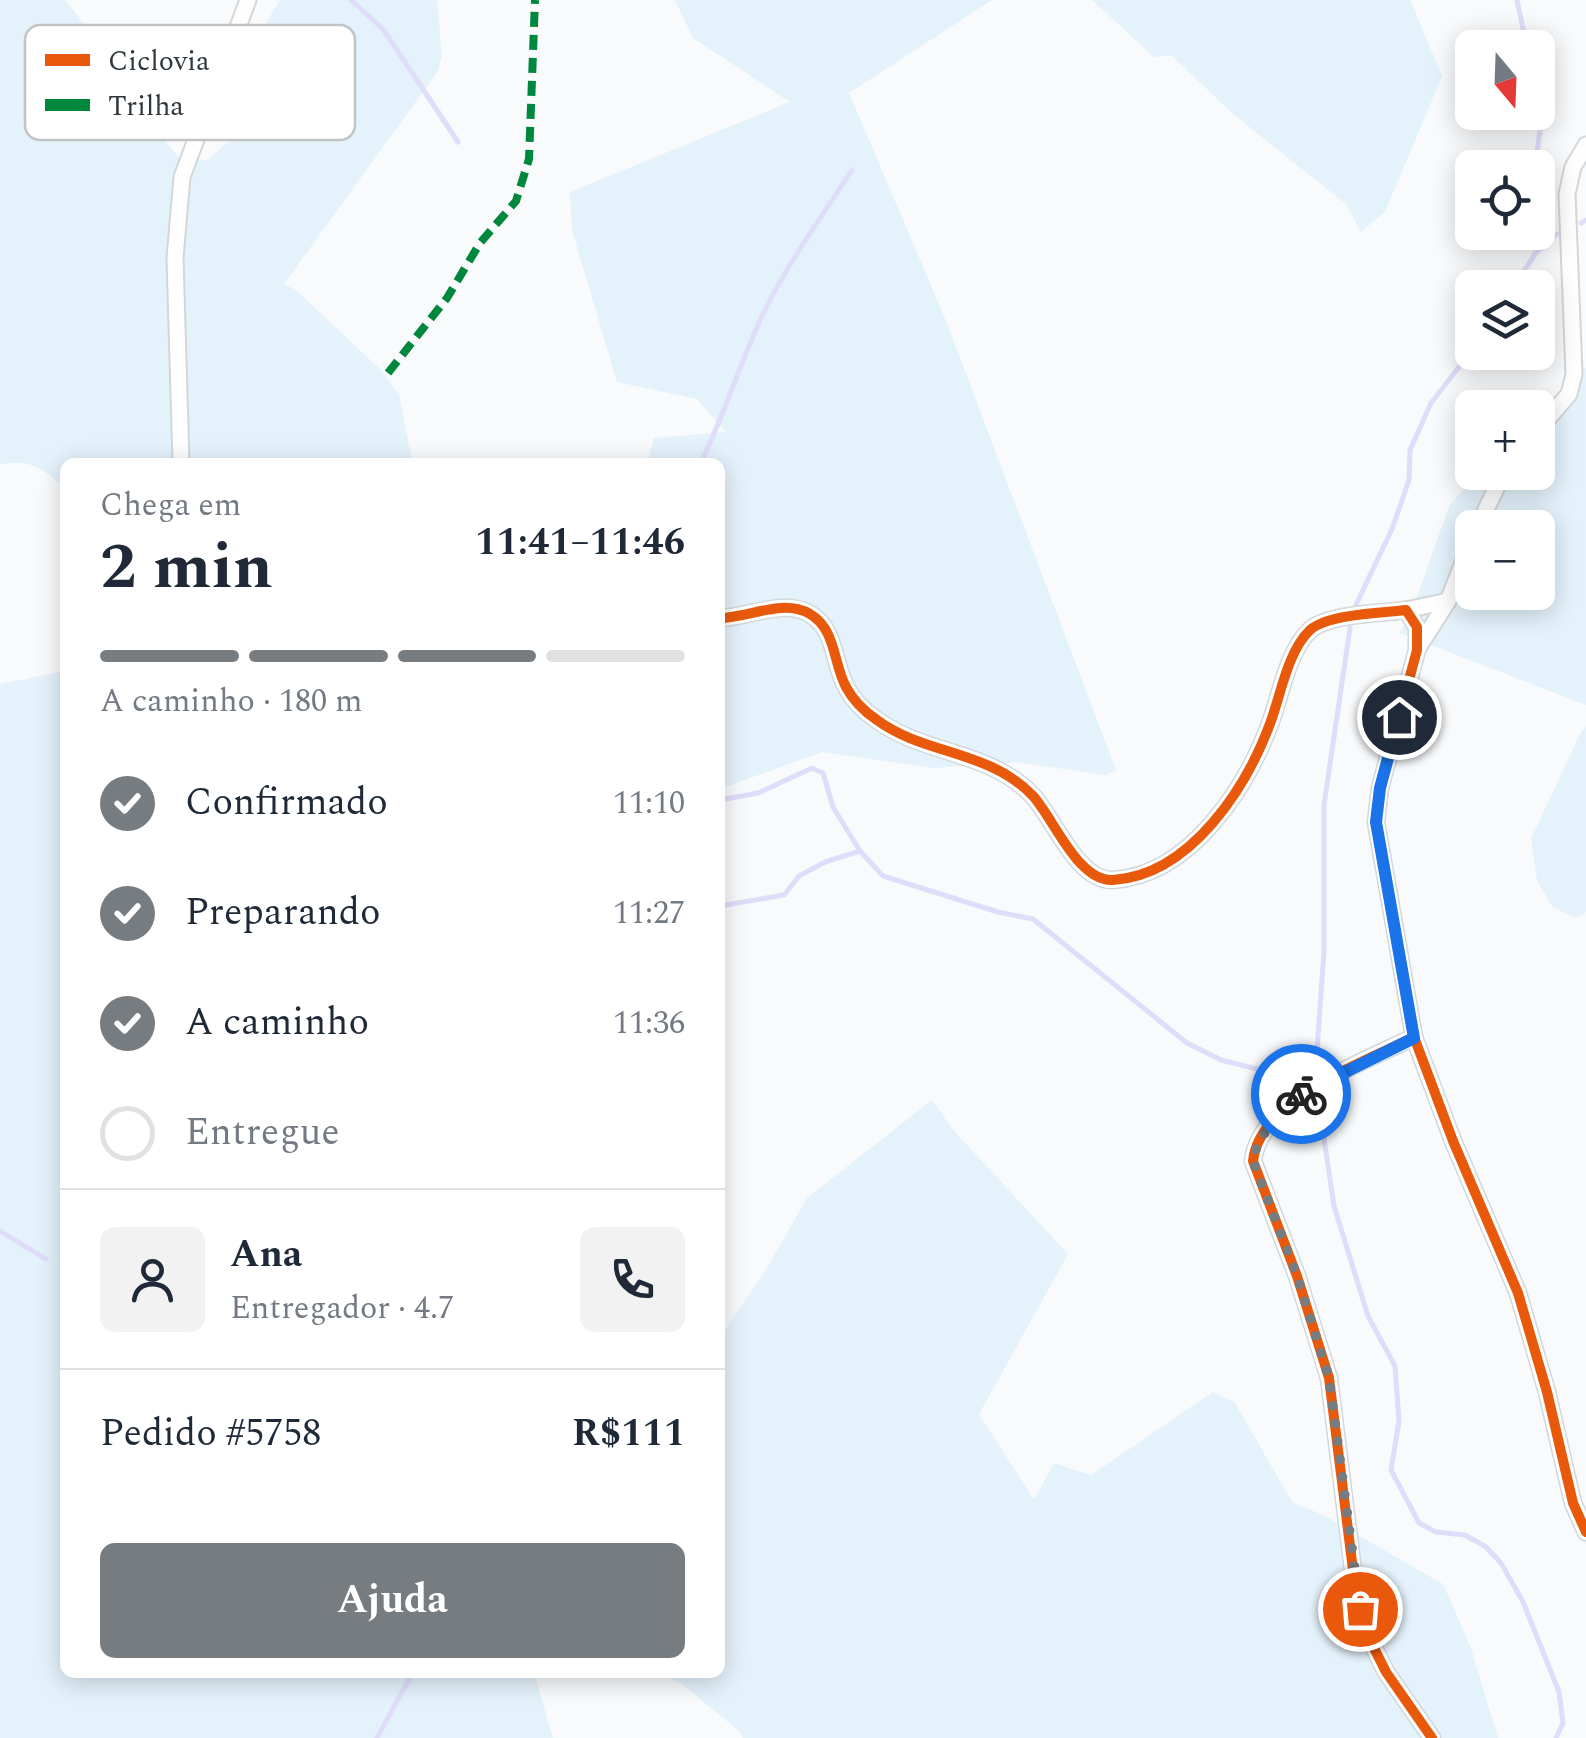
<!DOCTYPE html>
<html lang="pt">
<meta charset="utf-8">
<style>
:root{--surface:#fff;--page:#f2f2f3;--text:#1f2937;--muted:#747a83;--line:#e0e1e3;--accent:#767c80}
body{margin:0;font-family:Spectral,serif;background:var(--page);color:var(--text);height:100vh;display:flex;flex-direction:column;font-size:38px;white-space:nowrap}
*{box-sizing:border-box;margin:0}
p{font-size:32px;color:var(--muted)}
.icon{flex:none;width:55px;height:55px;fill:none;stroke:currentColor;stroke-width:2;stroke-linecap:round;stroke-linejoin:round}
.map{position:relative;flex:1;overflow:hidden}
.panel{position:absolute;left:60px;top:458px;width:665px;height:1220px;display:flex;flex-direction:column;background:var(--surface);border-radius:15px;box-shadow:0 5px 25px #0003}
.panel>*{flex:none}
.needle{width:65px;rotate:161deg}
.tools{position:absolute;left:1455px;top:30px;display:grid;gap:20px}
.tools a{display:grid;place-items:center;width:100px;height:100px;border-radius:15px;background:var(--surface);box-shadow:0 5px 25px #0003;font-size:50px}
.pin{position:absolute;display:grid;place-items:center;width:85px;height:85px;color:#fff;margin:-42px;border:5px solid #fff;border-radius:50%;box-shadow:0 2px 10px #0007}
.courier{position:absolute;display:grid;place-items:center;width:100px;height:100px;margin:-50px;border:8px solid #1a73e8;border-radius:50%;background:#fff;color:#222;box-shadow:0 2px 12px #0007}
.summary em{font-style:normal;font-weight:700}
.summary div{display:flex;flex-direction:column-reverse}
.summary{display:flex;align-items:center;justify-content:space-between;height:170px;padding:0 40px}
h1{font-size:65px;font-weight:700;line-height:75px}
.bar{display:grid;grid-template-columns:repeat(4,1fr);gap:15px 10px;align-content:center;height:120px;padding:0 40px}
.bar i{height:12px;border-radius:8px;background:var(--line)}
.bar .selected{background:var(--accent)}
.bar p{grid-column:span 4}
.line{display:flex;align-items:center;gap:25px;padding:0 40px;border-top:2px solid var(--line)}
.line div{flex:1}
.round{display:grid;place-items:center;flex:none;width:105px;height:105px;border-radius:15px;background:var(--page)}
ol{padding:0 40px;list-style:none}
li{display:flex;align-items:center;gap:30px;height:110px}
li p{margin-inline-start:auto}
li .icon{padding:10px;border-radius:50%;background:var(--accent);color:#fff;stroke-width:4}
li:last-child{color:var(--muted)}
li i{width:55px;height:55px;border:5px solid var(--line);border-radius:50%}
.action{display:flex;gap:20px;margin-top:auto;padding:20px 40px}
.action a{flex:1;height:115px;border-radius:15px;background:var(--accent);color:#fff;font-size:40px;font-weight:700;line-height:115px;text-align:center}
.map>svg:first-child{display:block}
</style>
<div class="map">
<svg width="1586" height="1738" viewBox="0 0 1586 1738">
<rect width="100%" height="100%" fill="#f8fafc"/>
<g fill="#e4f2fb" fill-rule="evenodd">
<path d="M0 0H65C108 51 137 110 181 160H208L231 139C236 88 252 42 280 0H437L442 56 438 71 284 284 296 290 383 372 399 395 412 462H65V489C46 470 27 457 0 465Z"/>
<path d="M675 0H992L849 93 946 321 1116 770 1106 775 1016 762 934 768 822 752 720 789V462H648L654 438 726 432 697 399 617 382 572 230 570 192 790 102 693 38Z"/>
<path d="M1092 0H1410L1442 76 1385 212 1361 232 1346 204 1233 114 1171 55 1154 57Z"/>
<path d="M1586 367V705L1400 633 1413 608 1450 504 1479 473 1538 472V422L1552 412ZM1472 528H1538V592H1472Z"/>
<path d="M65 671V1672L534 1673 553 1738H0V684Z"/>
<path d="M1586 727V912L1575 918 1553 907 1537 881 1531 839 1581 732Z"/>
<path d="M932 1100 953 1130 1068 1254 979 1414 1034 1500 1054 1463 1091 1475 1213 1392 1235 1403 1292 1502 1325 1516 1443 1584 1471 1648 1498 1738H743L739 1731 683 1685 660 1673 720 1672V1338L770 1263 807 1198Z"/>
</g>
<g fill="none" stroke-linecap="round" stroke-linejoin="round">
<g stroke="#e0ddfa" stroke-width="5">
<path d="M351 0 383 29 458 142"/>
<path d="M1517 0 1527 48"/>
<path d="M1536 168C1536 131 1552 105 1538 72"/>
<path d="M1581 223 1586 220"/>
<path d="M1535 254 1537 232"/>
<path d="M1513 288 1535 254 1557 234"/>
<path d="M701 462C725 414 740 362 763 314 788 263 821 217 852 170"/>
<path d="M1354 609 1392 529 1409 480 1410 450 1431 403 1472 350"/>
<path d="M720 800 758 793 812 768 823 773 833 807 860 851 883 876 998 912 1033 919 1187 1043 1221 1060 1261 1070 1316 1065"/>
<path d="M720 906 784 895 799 876 825 862 860 851"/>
<path d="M1315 1079 1324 951V805L1350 628"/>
<path d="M1318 1098 1334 1206 1368 1316 1395 1366 1399 1421 1391 1470 1419 1523 1436 1532 1465 1535 1486 1547 1501 1563 1523 1602 1559 1692 1563 1723 1556 1738"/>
<path d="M0 1231 46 1259"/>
<path d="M377 1738 413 1672"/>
</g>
<g stroke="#d3d7da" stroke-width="19">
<g id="minor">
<path d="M1538 430 1569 394 1574 374 1567 194 1573 167 1586 145"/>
<path d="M181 462 175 258 182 177 248 0"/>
<path d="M1477 528 1504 472"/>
<path d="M1406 610 1448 601"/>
<path d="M720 618C748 618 783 598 810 614 836 629 833 663 846 687 853 700 865 712 877 720 924 755 990 750 1033 796 1054 819 1078 882 1113 880 1191 875 1247 787 1271 721 1281 693 1288 651 1310 630 1328 614 1381 613 1406 610L1417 627V650L1380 788 1376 822 1414 1037 1453 1141 1518 1293 1547 1392 1573 1503 1586 1532"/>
<path d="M1418 648 1448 601 1472 540"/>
<path d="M1414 1037C1366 1061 1259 1100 1253 1161L1297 1276 1329 1378 1355 1586 1366 1632 1386 1672 1432 1738"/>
</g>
</g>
<use href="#minor" stroke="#fefeff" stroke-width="15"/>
<path stroke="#00873e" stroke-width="8" stroke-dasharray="15 8" stroke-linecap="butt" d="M388 373 447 298 480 243 516 201 529 159 535 0"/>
<g stroke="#fff" stroke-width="16">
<g id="cycleway">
<path d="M720 618C748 618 783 598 810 614 836 629 833 663 846 687 853 700 865 712 877 720 924 755 990 750 1033 796 1054 819 1078 882 1113 880 1191 875 1247 787 1271 721 1281 693 1288 651 1310 630 1328 614 1381 613 1406 610L1417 627V650L1380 788 1376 822 1414 1037 1453 1141 1518 1293 1547 1392 1573 1503 1586 1532"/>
<path d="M1414 1037C1366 1061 1259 1100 1253 1161L1297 1276 1329 1378 1355 1586 1366 1632 1386 1672 1432 1738"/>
</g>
</g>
<use href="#cycleway" stroke="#e8590c" stroke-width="10"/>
</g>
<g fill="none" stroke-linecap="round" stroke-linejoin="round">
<path stroke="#767c80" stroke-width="10" stroke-dasharray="0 18" d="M1301 1094C1282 1110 1256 1136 1253 1161L1297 1276 1329 1378 1360 1609"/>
<path stroke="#1a73e8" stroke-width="12" d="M1301 1094 1414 1038 1376 822 1380 788 1399 717"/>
</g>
<rect x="25" y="25" width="330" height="115" rx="15" fill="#fff" stroke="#c1c3c5" stroke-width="2.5"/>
<rect x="45" y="54" width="45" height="12" fill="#e8590c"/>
<rect x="45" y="99" width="45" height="12" fill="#00873e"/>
<g font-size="28" fill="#30383d">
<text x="108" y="70">Ciclovia</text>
<text x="108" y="115">Trilha</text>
</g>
</svg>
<div class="tools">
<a><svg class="needle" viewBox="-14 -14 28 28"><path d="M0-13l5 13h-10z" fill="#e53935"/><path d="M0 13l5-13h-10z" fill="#747a83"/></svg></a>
<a><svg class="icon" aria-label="locate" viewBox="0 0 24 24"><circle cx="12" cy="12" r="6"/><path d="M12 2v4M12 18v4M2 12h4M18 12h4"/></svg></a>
<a><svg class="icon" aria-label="layers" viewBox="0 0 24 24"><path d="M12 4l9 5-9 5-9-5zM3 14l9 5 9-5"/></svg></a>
<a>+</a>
<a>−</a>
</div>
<div class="pin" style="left:1360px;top:1609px;background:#ea580c"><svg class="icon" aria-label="bag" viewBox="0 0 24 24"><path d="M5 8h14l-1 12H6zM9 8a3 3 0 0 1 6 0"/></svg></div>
<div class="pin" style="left:1399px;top:717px;background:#1f2937"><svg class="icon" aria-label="home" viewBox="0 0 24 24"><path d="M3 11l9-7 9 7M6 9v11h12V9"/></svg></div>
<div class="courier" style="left:1301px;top:1094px"><svg class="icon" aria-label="bike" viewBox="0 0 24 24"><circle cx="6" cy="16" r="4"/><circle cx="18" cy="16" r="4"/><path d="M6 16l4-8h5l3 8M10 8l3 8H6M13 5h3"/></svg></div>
<section class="panel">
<div class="summary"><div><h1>2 min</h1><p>Chega em</p></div><em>11:41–11:46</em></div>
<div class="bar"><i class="selected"></i><i class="selected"></i><i class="selected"></i><i></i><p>A caminho · 180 m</p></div>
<ol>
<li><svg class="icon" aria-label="check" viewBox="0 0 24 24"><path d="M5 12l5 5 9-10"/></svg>Confirmado<p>11:10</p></li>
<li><svg class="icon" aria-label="check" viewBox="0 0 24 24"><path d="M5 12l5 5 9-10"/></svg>Preparando<p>11:27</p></li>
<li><svg class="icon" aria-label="check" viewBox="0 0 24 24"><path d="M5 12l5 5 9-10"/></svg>A caminho<p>11:36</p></li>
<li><i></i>Entregue</li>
</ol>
<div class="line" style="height:180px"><a class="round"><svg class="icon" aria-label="person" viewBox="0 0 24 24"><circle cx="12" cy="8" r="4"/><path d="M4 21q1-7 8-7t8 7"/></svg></a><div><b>Ana</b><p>Entregador · 4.7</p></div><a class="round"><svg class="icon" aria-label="phone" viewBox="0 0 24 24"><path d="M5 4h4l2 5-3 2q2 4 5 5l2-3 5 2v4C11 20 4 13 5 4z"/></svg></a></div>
<div class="line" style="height:130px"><div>Pedido #5758</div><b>R$111</b></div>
<div class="action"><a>Ajuda</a></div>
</section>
</div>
